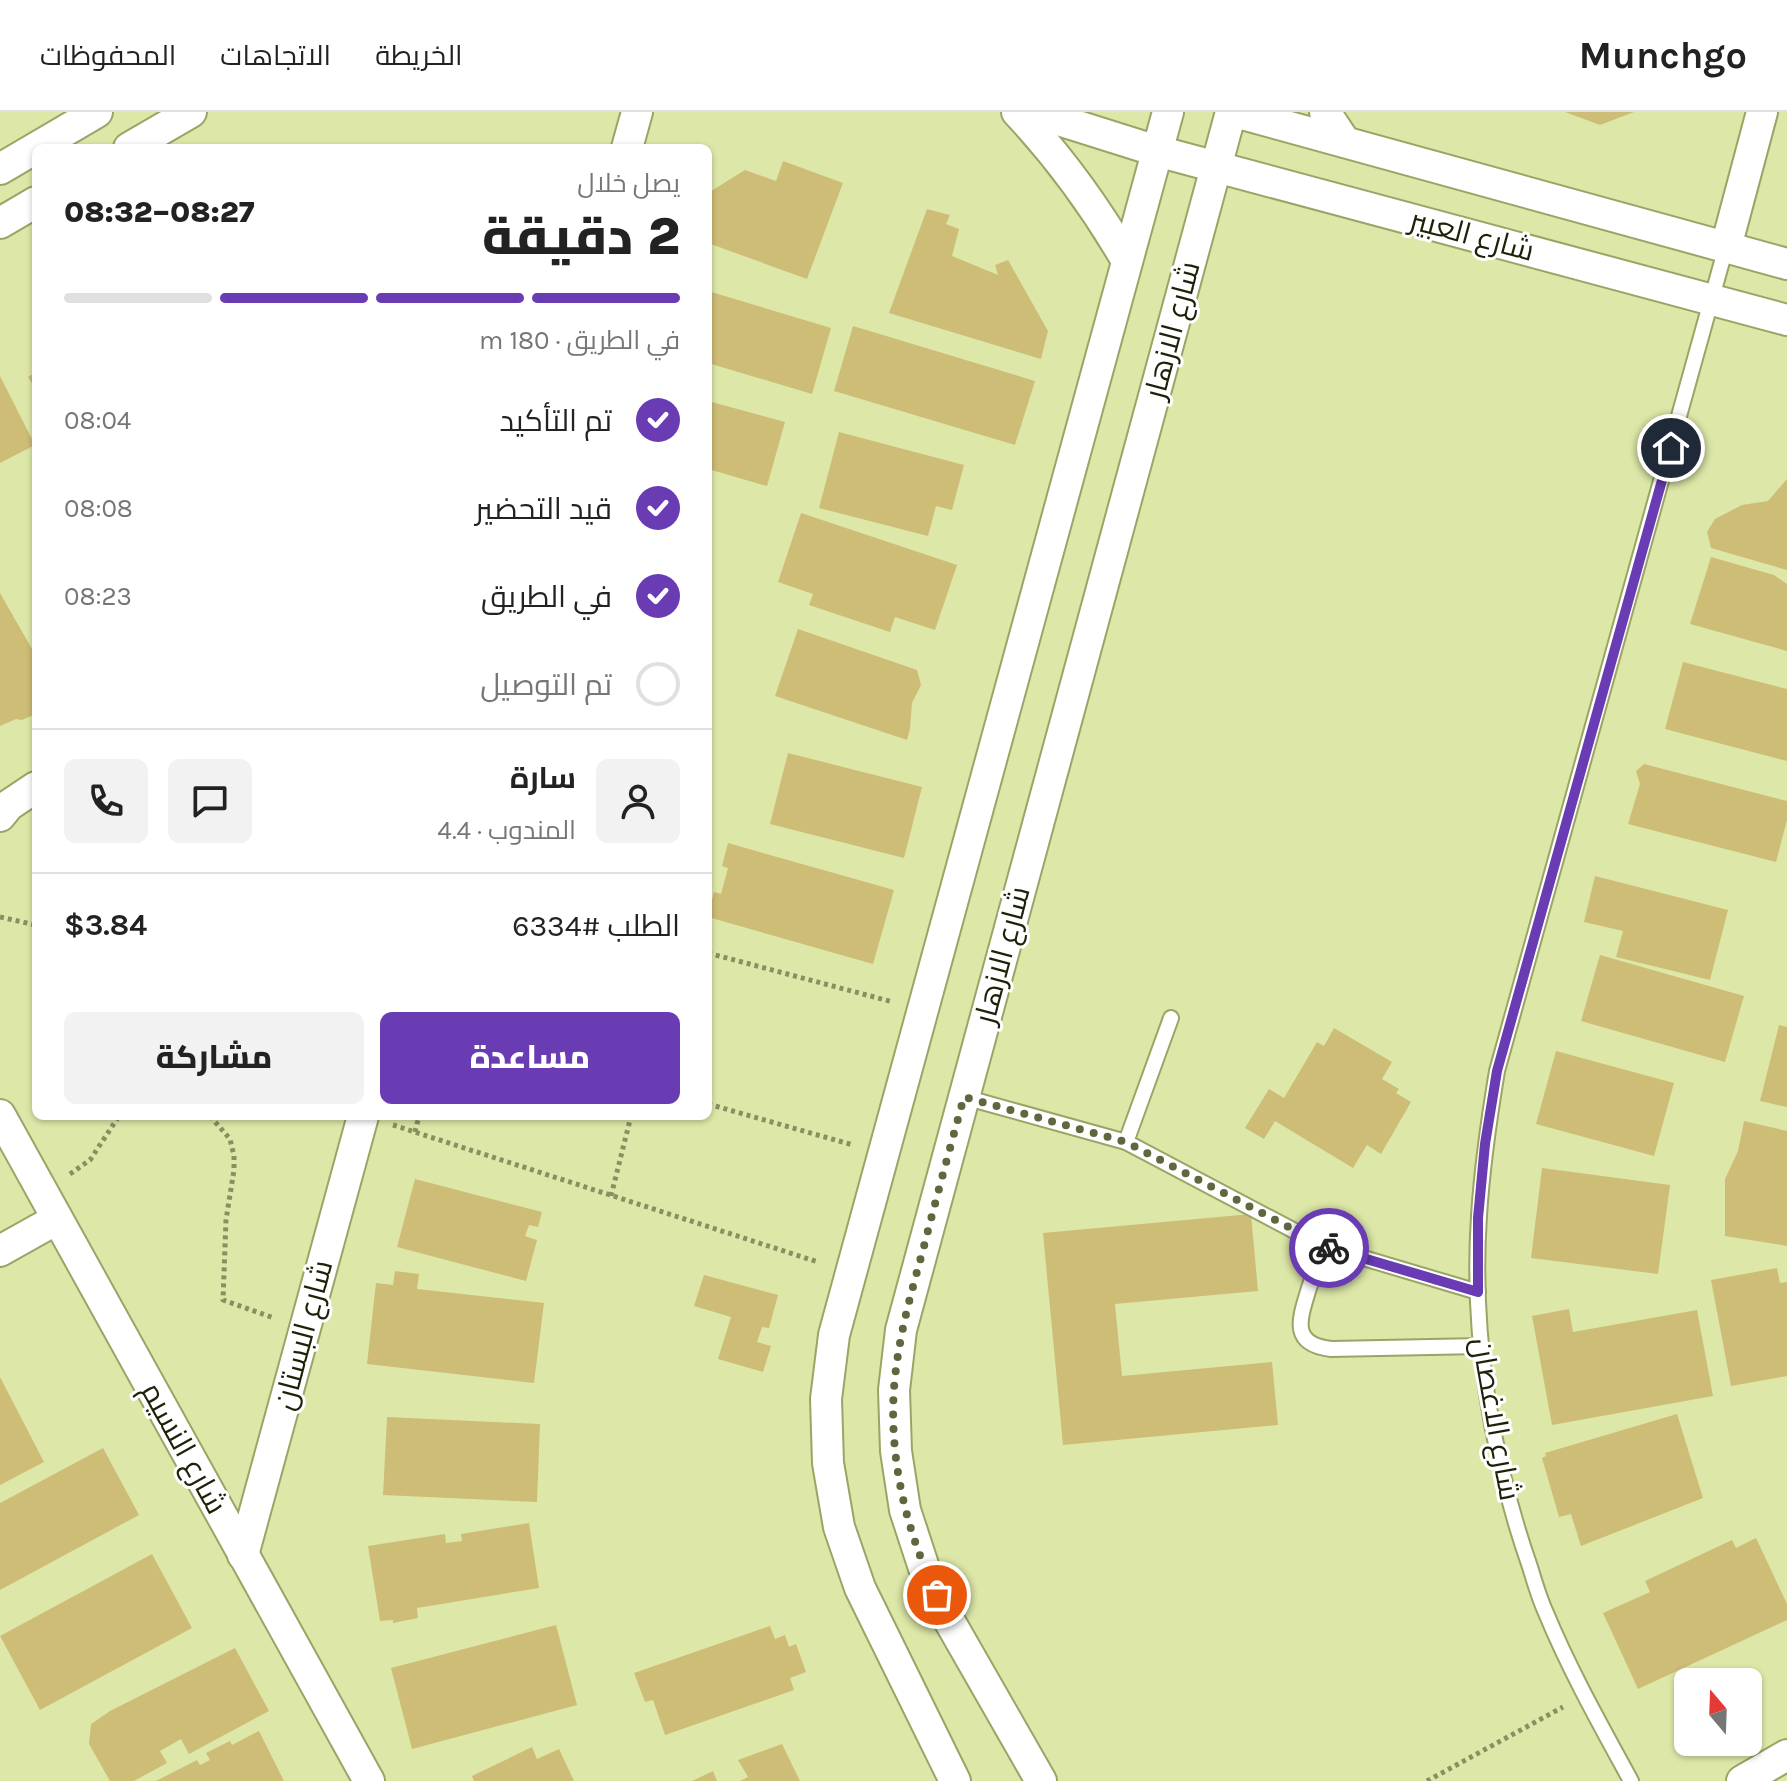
<!DOCTYPE html>
<html lang="ar">
<meta charset="utf-8">
<style>
:root{--surface:#fff;--page:#f2f2f2;--text:#222;--muted:#767676;--line:#e0e0e0;--accent:#693cb4}
body{margin:0;font-family:Karla,Cairo,sans-serif;background:var(--page);color:var(--text);direction:rtl;height:100vh;display:flex;flex-direction:column;font-size:30px;white-space:nowrap}
*{box-sizing:border-box;margin:0}
p{font-size:26px;color:var(--muted)}
.icon{flex:none;width:44px;height:44px;fill:none;stroke:currentColor;stroke-width:2;stroke-linecap:round;stroke-linejoin:round}
.map{position:relative;flex:1;overflow:hidden;direction:ltr}
.side{position:absolute;left:32px;top:32px;width:680px;height:976px;display:flex;flex-direction:column;background:var(--surface);border-radius:12px;box-shadow:0 2px 6px #0004;direction:rtl}
.side>*{flex:none}
.needle{width:52px;rotate:341deg}
.fabs{position:absolute;left:1674px;top:1556px;display:grid;gap:16px}
.fabs a{display:grid;place-items:center;width:88px;height:88px;border-radius:12px;background:var(--surface);box-shadow:0 2px 6px #0004;font-size:40px}
.pin{position:absolute;display:grid;place-items:center;width:68px;height:68px;color:#fff;margin:-34px;border:4px solid #fff;border-radius:50%;box-shadow:0 2px 8px #0007}
.courier{position:absolute;display:grid;place-items:center;width:80px;height:80px;margin:-40px;border:6px solid #693cb4;border-radius:50%;background:#fff;color:#222;box-shadow:0 2px 10px #0007}
.overview em{font-style:normal;font-weight:800}
.overview div{display:flex;flex-direction:column-reverse}
.overview{display:flex;align-items:center;justify-content:space-between;height:136px;padding:0 32px}
h1{font-size:52px;font-weight:800;line-height:60px}
.bar{display:grid;grid-template-columns:repeat(4,1fr);gap:12px 8px;align-content:center;height:96px;padding:0 32px}
.bar i{height:10px;border-radius:6px;background:var(--line)}
.bar .active{background:var(--accent)}
.bar p{grid-column:span 4}
.line{display:flex;align-items:center;gap:20px;padding:0 32px;border-top:2px solid var(--line)}
.line div{flex:1}
.round{display:grid;place-items:center;flex:none;width:84px;height:84px;border-radius:12px;background:var(--page)}
ol{padding:0 32px;list-style:none}
li{display:flex;align-items:center;gap:24px;height:88px}
li p{margin-inline-start:auto}
li .icon{padding:8px;border-radius:50%;background:var(--accent);color:#fff;stroke-width:4}
li:last-child{color:var(--muted)}
li i{width:44px;height:44px;border:4px solid var(--line);border-radius:50%}
.button{display:flex;gap:16px;margin-top:auto;padding:16px 32px}
.button a{flex:1;height:92px;border-radius:12px;background:var(--accent);color:#fff;font-size:32px;font-weight:800;line-height:92px;text-align:center}
.button a+a{background:var(--page);color:var(--text)}
header{display:flex;align-items:center;gap:48px;box-sizing:border-box;height:112px;padding:0 40px;background:var(--surface);border-bottom:2px solid var(--line)}
header strong{font-size:38px}
nav{display:flex;gap:44px;margin-inline-start:auto;font-size:28px}
.map>svg:first-child{display:block}
</style>
<header>
<strong>Munchgo</strong>
<nav><a>الخريطة</a><a>الاتجاهات</a><a>المحفوظات</a></nav>
</header>
<div class="map">
<svg width="1787" height="1669" viewBox="0 0 1787 1669">
<rect width="100%" height="100%" fill="#dde8a8"/>
<g fill="#cebd76">
<path d="M1565 0H1634L1600 13Z"/>
<path d="M783 49 843 71 807 167 708 131V81L745 58 776 69Z"/>
<path d="M927 97 950 103 946 112 959 117 952 144 998 163 995 153 1008 148 1048 219 1041 247 889 201Z"/>
<path d="M708 179 831 216 812 282 708 251Z"/>
<path d="M853 214 1035 269 1015 333 834 279Z"/>
<path d="M36 260V278L28 265Z"/>
<path d="M0 264 35 333 0 351Z"/>
<path d="M708 289 785 310 767 374 708 357Z"/>
<path d="M839 320 964 353 952 398 936 394 928 424 819 396Z"/>
<path d="M1787 367V458L1711 436 1707 420 1715 407 1742 393 1768 389Z"/>
<path d="M801 401 957 453 935 518 895 505 890 520 809 493 813 482 778 470Z"/>
<path d="M1711 445 1774 463 1787 472V539L1690 512Z"/>
<path d="M0 481 36 544V602L22 608 16 607 0 614Z"/>
<path d="M798 517 917 558 921 573 912 591 910 617 907 628 775 584Z"/>
<path d="M1683 550 1787 577V649L1665 617Z"/>
<path d="M788 641 922 675 904 746 770 712Z"/>
<path d="M1644 652 1787 689V708L1776 750 1628 712 1640 672 1636 659Z"/>
<path d="M728 731 894 778 873 852 708 805 714 780 721 782 728 756 722 754Z"/>
<path d="M1595 764 1728 798 1710 868 1616 845 1623 819 1584 810Z"/>
<path d="M1600 843 1744 884 1725 950 1581 909Z"/>
<path d="M1779 913 1787 915V995L1760 989Z"/>
<path d="M1334 916 1392 950 1382 967 1399 977 1396 981 1411 990 1381 1042 1367 1033 1353 1056 1275 1009 1264 1027 1245 1016 1269 977 1284 986 1317 930 1324 934Z"/>
<path d="M1556 939 1674 971 1654 1044 1536 1012Z"/>
<path d="M1744 1009 1787 1019V1134L1725 1124V1067L1738 1039Z"/>
<path d="M1542 1056 1670 1073 1658 1162 1531 1146Z"/>
<path d="M415 1067 542 1100 538 1115 529 1113 525 1124 537 1128 526 1169 397 1135Z"/>
<path d="M1251 1102 1258 1179 1115 1192 1122 1264 1272 1250 1278 1313 1063 1333 1043 1121Z"/>
<path d="M1777 1156 1780 1171 1787 1170V1264L1731 1274 1711 1168Z"/>
<path d="M395 1159 419 1162 417 1177 544 1191 534 1271 367 1252 376 1171 393 1173Z"/>
<path d="M704 1163 778 1183 769 1216 762 1215 757 1230 771 1234 763 1260 718 1247 731 1205 694 1194Z"/>
<path d="M1569 1197 1573 1220 1697 1198 1713 1284 1552 1313 1532 1204Z"/>
<path d="M0 1265 44 1350 0 1373Z"/>
<path d="M1677 1302 1703 1386 1581 1434 1571 1402 1559 1405 1542 1346 1546 1344 1545 1341Z"/>
<path d="M387 1305 540 1312 537 1390 383 1383Z"/>
<path d="M103 1336 139 1403 0 1478V1391Z"/>
<path d="M529 1411 539 1476 417 1496 418 1506 393 1511V1508L380 1509 368 1434 445 1422 446 1431 462 1429 461 1422Z"/>
<path d="M1756 1426 1787 1492V1508L1638 1577 1603 1501 1650 1480 1645 1469 1732 1428 1736 1436Z"/>
<path d="M152 1442 192 1516 40 1598 0 1524Z"/>
<path d="M556 1513 577 1593 412 1637 391 1556Z"/>
<path d="M770 1514 775 1527 785 1523 789 1535 796 1532 806 1560 790 1566 794 1578 665 1623 653 1588 645 1590 634 1561Z"/>
<path d="M235 1536 269 1599 189 1642 181 1627 160 1639 167 1651 134 1669H110L89 1632 91 1612 110 1599Z"/>
<path d="M259 1619 284 1669H156L197 1648 200 1653 210 1648 206 1641 230 1629 232 1633Z"/>
<path d="M782 1632 800 1669H740L748 1665 738 1648Z"/>
<path d="M532 1635 537 1647 559 1637 574 1669H474L472 1664Z"/>
<path d="M713 1659 717 1669H692Z"/>
</g>
<g fill="none" stroke-linecap="round" stroke-linejoin="round">
<g stroke="#9aa466" stroke-width="18">
<g id="service">
<path d="M964 985 1126 1030 1323 1134 1478 1180"/>
<path d="M1126 1030 1171 906"/>
<path d="M1323 1134C1318 1148 1314 1162 1309 1176 1300 1206 1289 1232 1331 1237L1481 1234"/>
<path d="M1631 1669C1601 1614 1570 1559 1546 1501 1539 1486 1535 1471 1530 1455 1491 1343 1471 1222 1479 1104 1482 1055 1489 1007 1497 959L1726 135"/>
</g>
</g>
<g stroke="#9aa466" stroke-width="34">
<g id="minor">
<path d="M1017 0C1060 46 1095 94 1127 149"/>
<path d="M1033 0 1157 39 1787 208"/>
<path d="M1235 0 1787 152"/>
<path d="M1325 0 1345 30"/>
<path d="M129 36 191 0"/>
<path d="M627 36 637 0"/>
<path d="M0 57 97 0"/>
<path d="M0 111 36 90"/>
<path d="M1726 135 1762 0"/>
<path d="M0 704 9 693 36 675"/>
<path d="M0 1003 369 1669"/>
<path d="M0 1139 57 1107"/>
<path d="M243 1443 363 1004"/>
<path d="M955 1669 860 1476 839 1415 828 1351 826 1287 834 1223 1168 0"/>
<path d="M1041 1669 950 1510 924 1456 905 1398 896 1339 894 1278 901 1218 1231 0"/>
<path d="M1742 1669 1787 1643"/>
</g>
</g>
<g stroke="#889061" stroke-width="5" stroke-dasharray="4 4" stroke-linecap="butt">
<path d="M0 805 36 813"/>
<path d="M708 841 893 890"/>
<path d="M708 992 853 1033"/>
<path d="M210 1004 230 1027 234 1044V1058L226 1108 223 1188 274 1206"/>
<path d="M641 1004H645"/>
<path d="M393 1013 818 1150"/>
<path d="M415 1020 419 1004"/>
<path d="M70 1062 90 1048 119 1004"/>
<path d="M611 1084 631 1004"/>
<path d="M1427 1669 1563 1595"/>
</g>
<use href="#service" stroke="#fff" stroke-width="14"/>
<use href="#minor" stroke="#fff" stroke-width="30"/>
</g>
<g fill="none" stroke-linecap="round" stroke-linejoin="round">
<path stroke="#60673f" stroke-width="8" stroke-dasharray="0 14.4" d="M937 1483C906 1420 889 1346 894 1276 898 1227 910 1185 923 1138 936 1087 950 1036 964 985L1126 1030 1329 1136"/>
<path stroke="#693cb4" stroke-width="10" d="M1329 1136 1478 1180V1106L1485 1032 1497 959 1671 336"/>
</g>
<g text-anchor="middle" dominant-baseline="central" stroke-width="6" stroke-linejoin="round" paint-order="stroke">
<g font-size="30" fill="#1d2107" stroke="#fff">
<text transform="translate(1472 123) rotate(15)">شارع العبير</text>
<text transform="translate(1172 218) rotate(-75)">شارع الازهار</text>
<text transform="translate(1002 843) rotate(-75)">شارع الازهار</text>
<text transform="translate(303 1223) rotate(-75)">شارع البستان</text>
<text transform="translate(1496 1307) rotate(80)">شارع الاغصان</text>
<text transform="translate(184 1336) rotate(61)">شارع النسيم</text>
</g>
</g>
</svg>
<div class="fabs">
<a><svg class="needle" viewBox="-14 -14 28 28"><path d="M0-13l5 13h-10z" fill="#e53935"/><path d="M0 13l5-13h-10z" fill="#767676"/></svg></a>
</div>
<div class="pin" style="left:937px;top:1483px;background:#ea580c"><svg class="icon" aria-label="bag" viewBox="0 0 24 24"><path d="M5 8h14l-1 12H6zM9 8a3 3 0 0 1 6 0"/></svg></div>
<div class="pin" style="left:1671px;top:336px;background:#1f2937"><svg class="icon" aria-label="home" viewBox="0 0 24 24"><path d="M3 11l9-7 9 7M6 9v11h12V9"/></svg></div>
<div class="courier" style="left:1329px;top:1136px"><svg class="icon" aria-label="bike" viewBox="0 0 24 24"><circle cx="6" cy="16" r="4"/><circle cx="18" cy="16" r="4"/><path d="M6 16l4-8h5l3 8M10 8l3 8H6M13 5h3"/></svg></div>
<section class="side">
<div class="overview"><div><h1>2 دقيقة</h1><p>يصل خلال</p></div><em>08:27–08:32</em></div>
<div class="bar"><i class="active"></i><i class="active"></i><i class="active"></i><i></i><p>في الطريق · 180 m</p></div>
<ol>
<li><svg class="icon" aria-label="check" viewBox="0 0 24 24"><path d="M5 12l5 5 9-10"/></svg>تم التأكيد<p>08:04</p></li>
<li><svg class="icon" aria-label="check" viewBox="0 0 24 24"><path d="M5 12l5 5 9-10"/></svg>قيد التحضير<p>08:08</p></li>
<li><svg class="icon" aria-label="check" viewBox="0 0 24 24"><path d="M5 12l5 5 9-10"/></svg>في الطريق<p>08:23</p></li>
<li><i></i>تم التوصيل</li>
</ol>
<div class="line" style="height:144px"><a class="round"><svg class="icon" aria-label="person" viewBox="0 0 24 24"><circle cx="12" cy="8" r="4"/><path d="M4 21q1-7 8-7t8 7"/></svg></a><div><b>سارة</b><p>المندوب · 4.4</p></div><a class="round"><svg class="icon" aria-label="chat" viewBox="0 0 24 24"><path d="M4 5h16v11H9l-5 4z"/></svg></a><a class="round"><svg class="icon" aria-label="phone" viewBox="0 0 24 24"><path d="M5 4h4l2 5-3 2q2 4 5 5l2-3 5 2v4C11 20 4 13 5 4z"/></svg></a></div>
<div class="line" style="height:104px"><div>الطلب #6334</div><b>$3.84</b></div>
<div class="button"><a>مساعدة</a><a>مشاركة</a></div>
</section>
</div>
